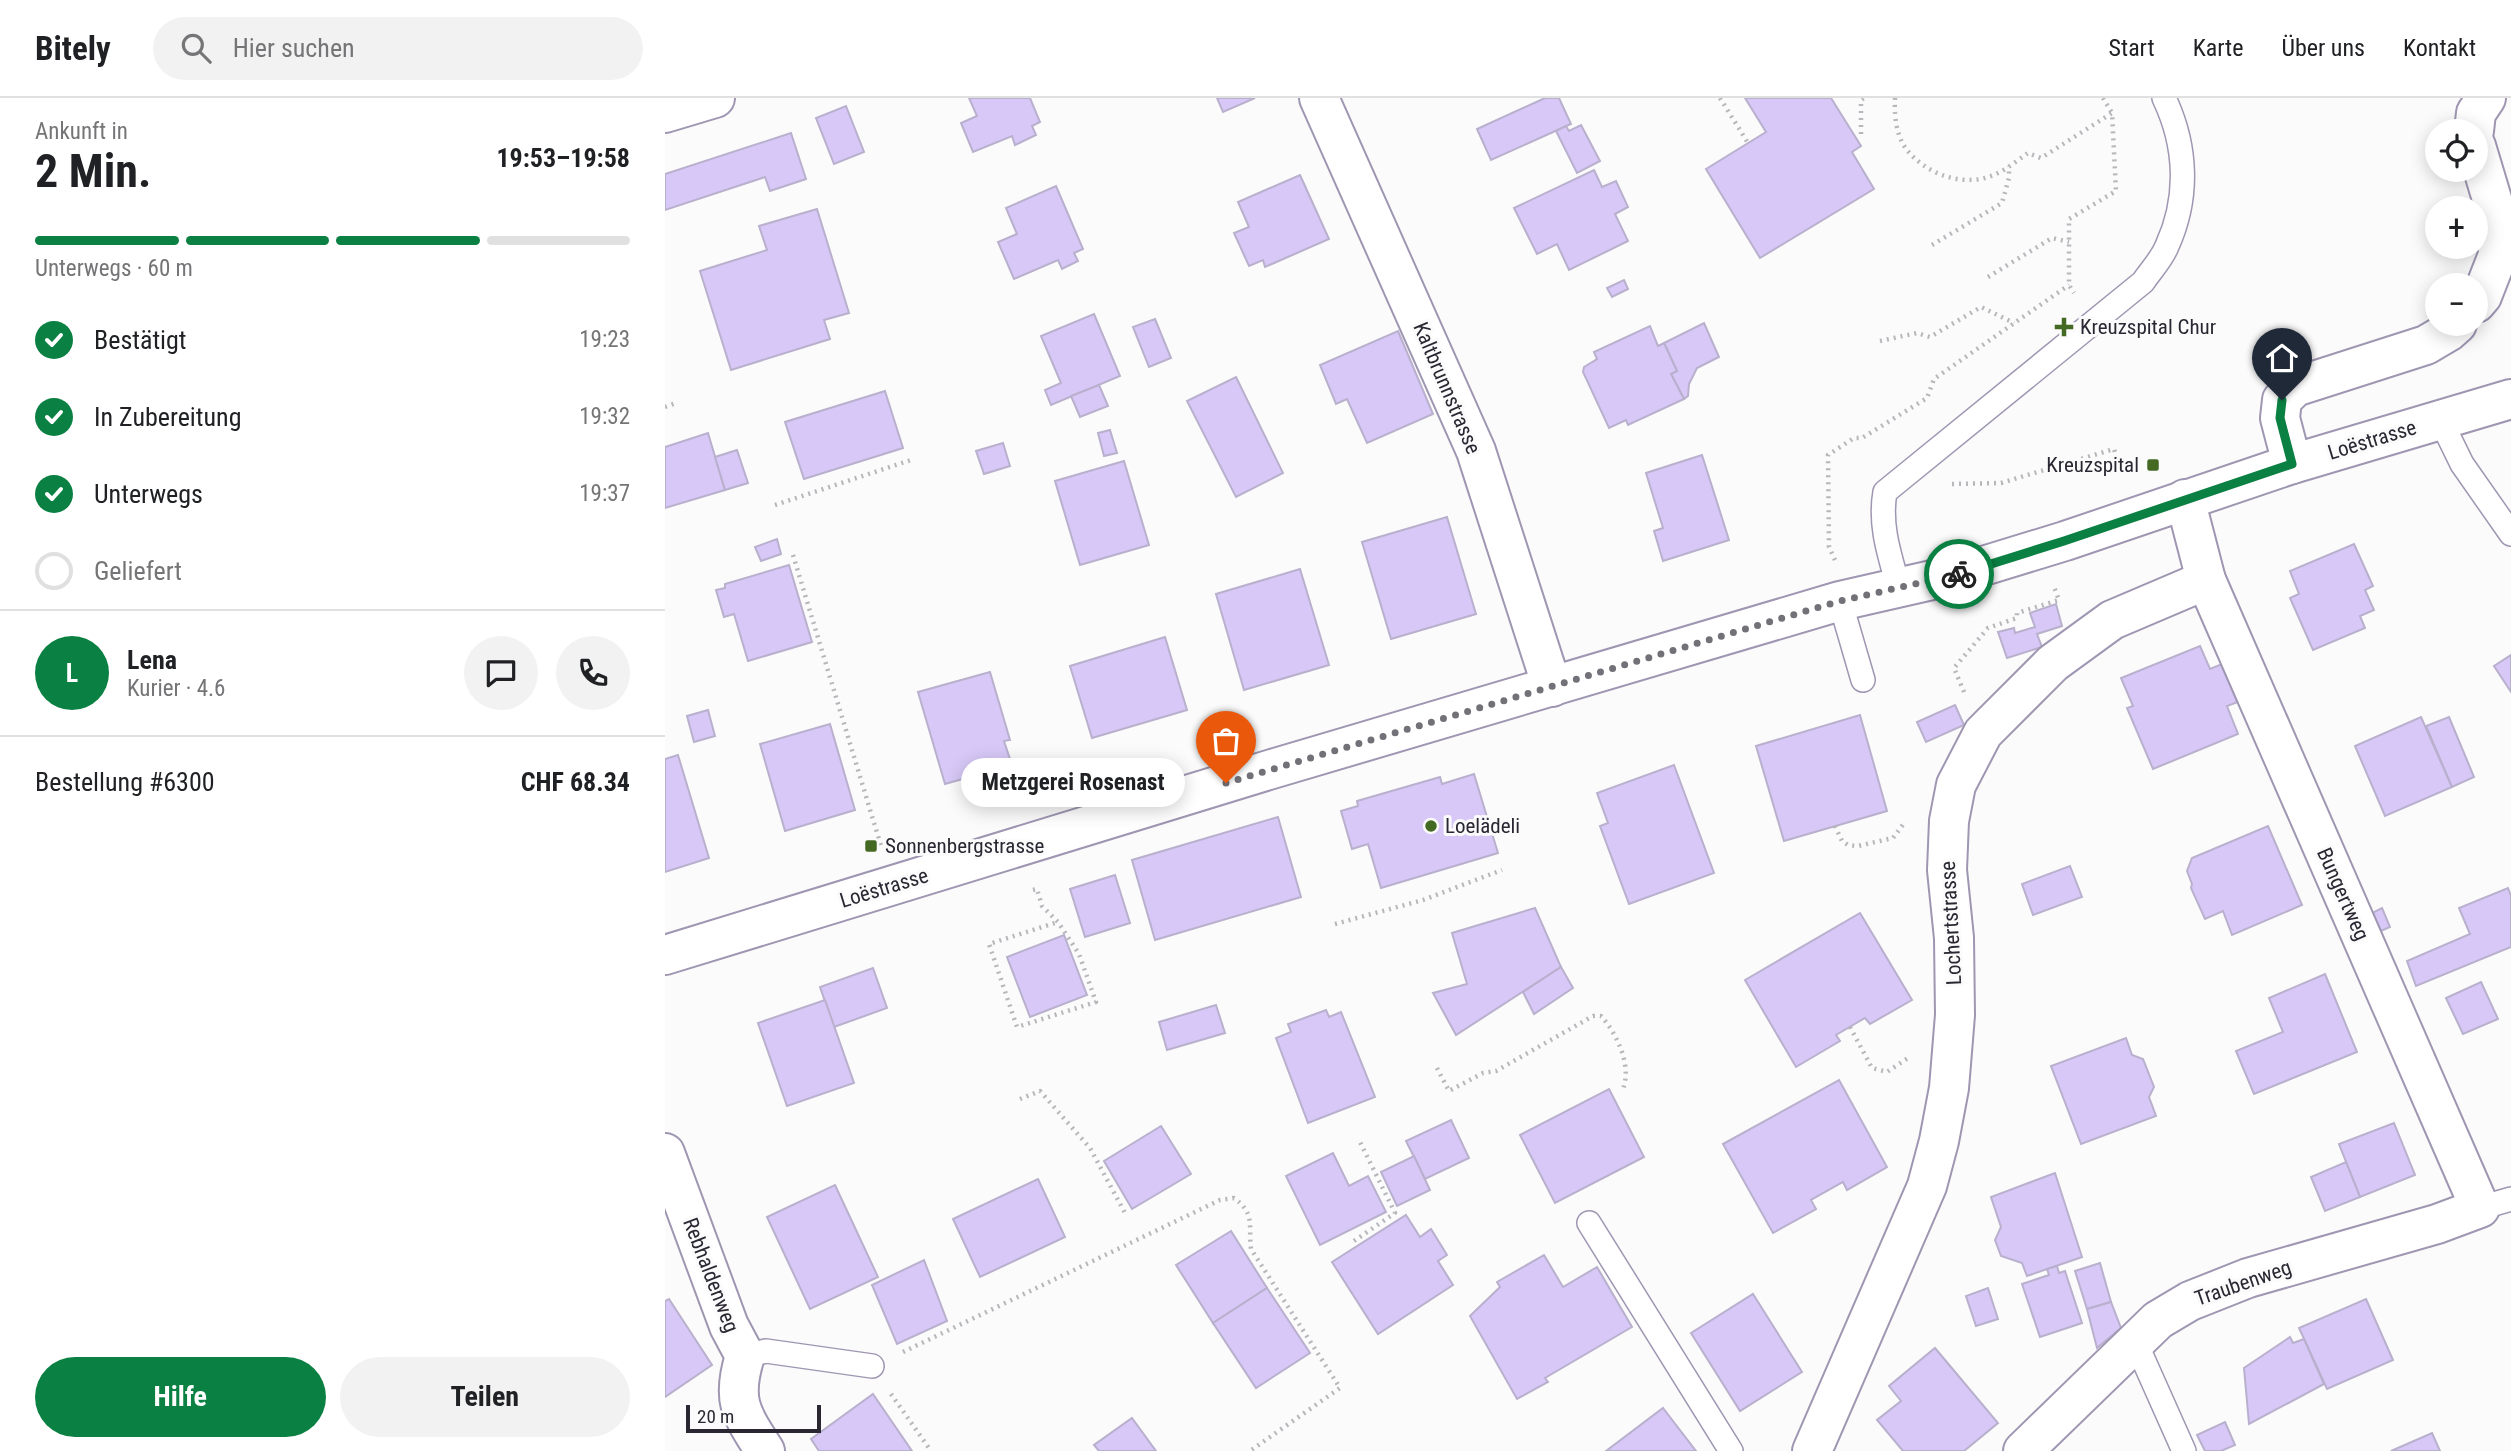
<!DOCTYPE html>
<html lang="de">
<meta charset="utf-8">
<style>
:root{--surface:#fff;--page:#f2f2f2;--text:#202124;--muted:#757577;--line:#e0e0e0;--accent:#0b8043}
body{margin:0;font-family:"Roboto Condensed",sans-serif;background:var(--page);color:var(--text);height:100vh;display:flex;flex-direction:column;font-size:26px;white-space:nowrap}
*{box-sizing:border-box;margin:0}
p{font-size:23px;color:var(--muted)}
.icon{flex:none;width:38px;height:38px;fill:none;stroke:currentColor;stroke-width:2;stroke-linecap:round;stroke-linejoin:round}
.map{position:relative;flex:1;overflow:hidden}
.drawer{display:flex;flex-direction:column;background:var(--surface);width:665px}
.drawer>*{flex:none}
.buttons{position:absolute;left:1760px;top:21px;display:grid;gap:14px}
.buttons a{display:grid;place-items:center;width:63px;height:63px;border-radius:50%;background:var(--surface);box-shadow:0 4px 18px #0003;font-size:35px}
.scale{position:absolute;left:21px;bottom:18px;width:135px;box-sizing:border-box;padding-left:7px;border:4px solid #2a2732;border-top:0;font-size:19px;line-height:24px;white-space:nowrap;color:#2a2732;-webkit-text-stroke:5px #fbfbfb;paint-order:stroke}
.pin{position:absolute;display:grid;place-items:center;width:60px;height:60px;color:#fff;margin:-72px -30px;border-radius:50% 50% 50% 0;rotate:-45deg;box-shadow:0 0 7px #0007}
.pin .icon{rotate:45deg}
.courier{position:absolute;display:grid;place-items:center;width:70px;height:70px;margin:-35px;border:5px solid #0b8043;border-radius:50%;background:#fff;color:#222;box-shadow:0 2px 9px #0007}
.bubble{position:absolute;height:49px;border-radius:24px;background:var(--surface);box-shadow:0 4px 18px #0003;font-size:23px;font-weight:700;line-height:49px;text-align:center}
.headline em{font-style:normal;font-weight:700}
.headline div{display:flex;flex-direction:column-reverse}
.headline{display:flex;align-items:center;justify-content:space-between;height:119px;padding:0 35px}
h1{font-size:46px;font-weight:700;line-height:52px}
.bar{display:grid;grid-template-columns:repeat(4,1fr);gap:10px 7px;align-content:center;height:84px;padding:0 35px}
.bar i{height:9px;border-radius:5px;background:var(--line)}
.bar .on{background:var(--accent)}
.bar p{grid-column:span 4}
.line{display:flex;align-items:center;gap:18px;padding:0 35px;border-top:2px solid var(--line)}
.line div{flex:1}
.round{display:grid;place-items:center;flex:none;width:74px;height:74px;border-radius:37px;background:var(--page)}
ol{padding:0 35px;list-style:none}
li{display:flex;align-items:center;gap:21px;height:77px}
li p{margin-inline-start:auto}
li .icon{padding:7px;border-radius:50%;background:var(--accent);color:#fff;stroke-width:4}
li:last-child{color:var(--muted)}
li i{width:38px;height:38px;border:4px solid var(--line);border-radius:50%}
.action{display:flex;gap:14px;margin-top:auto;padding:14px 35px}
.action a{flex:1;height:80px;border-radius:42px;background:var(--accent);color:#fff;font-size:28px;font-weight:700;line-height:80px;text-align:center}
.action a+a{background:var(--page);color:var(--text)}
header{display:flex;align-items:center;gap:42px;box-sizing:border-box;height:98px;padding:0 35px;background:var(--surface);border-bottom:2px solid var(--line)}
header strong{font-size:33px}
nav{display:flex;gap:38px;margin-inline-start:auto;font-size:24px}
.search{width:490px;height:63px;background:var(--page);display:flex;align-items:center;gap:18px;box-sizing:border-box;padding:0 24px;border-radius:38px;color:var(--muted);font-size:26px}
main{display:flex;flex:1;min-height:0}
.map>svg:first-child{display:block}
</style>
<header>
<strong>Bitely</strong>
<div class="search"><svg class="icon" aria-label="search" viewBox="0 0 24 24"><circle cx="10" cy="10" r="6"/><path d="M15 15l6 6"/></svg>Hier suchen</div>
<nav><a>Start</a><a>Karte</a><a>Über uns</a><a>Kontakt</a></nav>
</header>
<main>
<section class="drawer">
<div class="headline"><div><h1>2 Min.</h1><p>Ankunft in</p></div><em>19:53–19:58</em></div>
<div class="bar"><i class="on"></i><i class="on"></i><i class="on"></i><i></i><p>Unterwegs · 60 m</p></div>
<ol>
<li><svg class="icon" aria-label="check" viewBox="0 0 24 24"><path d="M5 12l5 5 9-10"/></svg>Bestätigt<p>19:23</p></li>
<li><svg class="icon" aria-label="check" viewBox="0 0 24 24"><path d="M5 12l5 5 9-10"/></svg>In Zubereitung<p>19:32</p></li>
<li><svg class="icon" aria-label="check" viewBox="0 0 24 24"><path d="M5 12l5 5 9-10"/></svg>Unterwegs<p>19:37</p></li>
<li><i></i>Geliefert</li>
</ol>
<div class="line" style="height:126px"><b class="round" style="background:var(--accent);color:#fff">L</b><div><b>Lena</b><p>Kurier · 4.6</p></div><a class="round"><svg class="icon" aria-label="chat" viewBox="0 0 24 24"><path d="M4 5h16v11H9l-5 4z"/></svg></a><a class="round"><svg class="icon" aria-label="phone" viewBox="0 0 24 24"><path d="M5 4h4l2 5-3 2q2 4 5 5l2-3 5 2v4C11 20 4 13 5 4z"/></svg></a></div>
<div class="line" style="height:91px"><div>Bestellung #6300</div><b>CHF 68.34</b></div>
<div class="action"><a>Hilfe</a><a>Teilen</a></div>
</section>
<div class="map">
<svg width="1846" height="1353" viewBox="0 0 1846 1353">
<rect width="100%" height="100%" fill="#fbfbfb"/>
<g fill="#d7c8f7" stroke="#b9b0cd" stroke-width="2">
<path d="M304 0H365L375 24 367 28 371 37 350 47 347 38 308 54 296 25 312 18Z"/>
<path d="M552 0H590L558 14Z"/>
<path d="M880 0H894L906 26 826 62 812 31Z"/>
<path d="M1080 0H1166L1196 48 1187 54 1209 91 1095 160 1041 71 1101 34Z"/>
<path d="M181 8 199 54 169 66 151 20Z"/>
<path d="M916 27 935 63 912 75 891 33 901 28 904 33Z"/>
<path d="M126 35 141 81 105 93 100 79 0 112V76Z"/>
<path d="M929 72 937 89 951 83 963 109 950 116 963 143 904 172 892 146 872 156 849 110Z"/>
<path d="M635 77 664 141 600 169 598 162 584 168 569 135 584 129 573 104Z"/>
<path d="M391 88 418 151 409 155 413 163 397 171 393 162 349 181 333 144 352 136 341 110Z"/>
<path d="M152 111 184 215 159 222 165 241 66 272 35 173 102 152 94 128Z"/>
<path d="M959 182 963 191 947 199 942 190Z"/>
<path d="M429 216 455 278 386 307 380 292 396 285 376 238Z"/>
<path d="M490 221 506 260 484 269 468 229Z"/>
<path d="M1039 225 1054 259 1032 270 1024 286 1023 298 1019 301 1006 276 1012 273 999 245Z"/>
<path d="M985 228 993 248 999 245 1012 273 1006 276 1019 301 963 327 961 322 944 330 918 274 919 269 932 261 929 254Z"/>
<path d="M733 233 768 316 702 345 682 301 671 306 655 267Z"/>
<path d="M571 279 618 375 571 399 522 303Z"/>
<path d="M434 287 443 308 415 319 406 298Z"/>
<path d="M220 293 238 350 139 381 120 324Z"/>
<path d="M445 332 452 355 439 358 433 335Z"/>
<path d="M43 335 60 392 0 410V349Z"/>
<path d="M338 345 345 368 319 376 311 353Z"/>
<path d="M72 352 83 385 60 392 50 359Z"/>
<path d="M1037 357 1064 442 998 463 989 433 998 430 981 375Z"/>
<path d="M459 363 484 447 415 467 390 383Z"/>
<path d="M782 419 811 516 726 541 697 444Z"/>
<path d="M112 441 116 456 96 463 90 449Z"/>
<path d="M1689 446 1708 488 1700 492 1709 512 1695 518 1700 530 1648 552 1625 500 1634 496 1625 473Z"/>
<path d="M124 467 147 544 83 563 69 516 59 519 51 492 60 490V486Z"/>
<path d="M635 471 664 567 579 592 551 496Z"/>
<path d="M1391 506 1397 528 1372 536 1377 549 1342 560 1333 534 1349 530 1350 535 1370 529 1365 515Z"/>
<path d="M500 539 522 612 427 640 405 568Z"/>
<path d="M1535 548 1545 571 1557 566 1573 604 1562 608 1573 636 1488 671 1462 610 1468 608 1456 580Z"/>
<path d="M1846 557V594L1829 568Z"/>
<path d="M325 574 345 642 339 643 347 667 280 686 253 594Z"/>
<path d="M1290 607 1299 627 1261 644 1252 624Z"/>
<path d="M43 612 50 638 29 644 22 618Z"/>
<path d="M1195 617 1222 713 1119 743 1091 648Z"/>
<path d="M1756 619 1787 689 1720 718 1690 648Z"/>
<path d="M1784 619 1809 679 1787 689 1761 628Z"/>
<path d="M165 626 190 712 120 733 95 646Z"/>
<path d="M13 657 44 760 0 774V661Z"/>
<path d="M1009 667 1049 775 964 806 935 728 943 725 932 695Z"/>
<path d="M809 676 833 755 716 790 703 746 687 751 676 713 693 708 692 703 775 679 777 686Z"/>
<path d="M613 719 636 799 490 842 467 762Z"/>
<path d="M1603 728 1637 807 1567 837 1558 813 1540 821 1526 790 1527 786 1522 773 1527 760Z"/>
<path d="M1405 768 1417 799 1368 817 1357 786Z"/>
<path d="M450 777 465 825 420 839 405 791Z"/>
<path d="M1843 790 1846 798V849L1751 888 1742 863 1805 836 1794 810Z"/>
<path d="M870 810 896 869 791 937 768 895 802 886 787 835Z"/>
<path d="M1717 810 1725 829 1709 836 1701 818Z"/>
<path d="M1195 815 1247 902 1205 926 1200 920 1171 937 1175 943 1131 969 1080 882Z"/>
<path d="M399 837 422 897 365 919 342 859Z"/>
<path d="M896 869 908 890 869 916 858 894Z"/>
<path d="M208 870 222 910 169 929 155 889Z"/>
<path d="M1660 876 1692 954 1589 996 1571 953 1618 934 1604 900Z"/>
<path d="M1816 884 1833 921 1798 936 1781 900Z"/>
<path d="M160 902 189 985 122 1008 93 925Z"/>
<path d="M551 907 560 935 502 952 494 924Z"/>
<path d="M661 912 664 919 676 914 710 999 643 1025 611 940 626 934 623 926Z"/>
<path d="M1461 940 1467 957 1478 961 1489 989 1484 999 1491 1018 1416 1046 1386 968Z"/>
<path d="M1174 982 1222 1069 1182 1092 1178 1084 1146 1102 1151 1111 1108 1135 1058 1046Z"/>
<path d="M944 991 979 1059 890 1105 855 1037Z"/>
<path d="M786 1022 804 1060 760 1081 741 1043Z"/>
<path d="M1729 1025 1750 1077 1695 1099 1674 1046Z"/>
<path d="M496 1028 526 1076 467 1111 439 1063Z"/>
<path d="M668 1055 684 1088 703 1078 721 1114 655 1147 621 1078Z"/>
<path d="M749 1058 765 1092 732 1108 716 1074Z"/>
<path d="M1681 1064 1695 1099 1660 1113 1646 1079Z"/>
<path d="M1390 1075 1417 1159 1362 1178 1357 1165 1336 1158 1330 1142 1336 1129 1326 1099Z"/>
<path d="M373 1081 400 1139 315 1179 288 1121Z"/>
<path d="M170 1087 213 1179 145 1211 102 1119Z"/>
<path d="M741 1117 755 1139 766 1131 782 1157 773 1163 788 1187 713 1236 667 1164Z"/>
<path d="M566 1133 602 1190 548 1225 511 1167Z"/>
<path d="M879 1157 898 1189 932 1169 967 1229 880 1280 883 1284 852 1301 805 1218 835 1189 832 1184Z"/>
<path d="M259 1162 282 1223 232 1246 207 1187Z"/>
<path d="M1435 1165 1446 1204 1422 1211 1410 1173Z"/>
<path d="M1392 1168 1394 1175 1400 1173 1417 1225 1375 1239 1357 1186 1384 1177 1382 1171Z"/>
<path d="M602 1190 645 1255 591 1290 548 1225Z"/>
<path d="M1323 1190 1333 1221 1311 1228 1301 1198Z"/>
<path d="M1088 1196 1137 1274 1075 1313 1026 1235Z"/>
<path d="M4 1201 47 1267 0 1299V1203Z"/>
<path d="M1701 1201 1728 1262 1662 1291 1634 1230Z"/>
<path d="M1446 1204 1456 1230 1432 1250 1422 1211Z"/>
<path d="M1625 1239 1628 1245 1639 1241 1659 1286 1584 1326 1579 1270Z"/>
<path d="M1270 1250 1333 1325 1299 1353H1238L1212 1322 1236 1303 1224 1288Z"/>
<path d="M208 1296 247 1353H154L146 1341Z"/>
<path d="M998 1310 1031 1353H941Z"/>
<path d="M467 1320 491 1353H434L429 1347Z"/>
<path d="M1560 1324 1570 1347 1556 1353H1540L1532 1337Z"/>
<path d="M1767 1335 1775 1353H1726Z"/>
</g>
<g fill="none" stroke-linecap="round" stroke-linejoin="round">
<g stroke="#9f96b2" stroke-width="26">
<g id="lane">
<path d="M1775 321 1797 366 1846 436"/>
<path d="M1234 491C1225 458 1214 428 1220 394L1478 184C1486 172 1497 161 1502 148 1524 100 1522 48 1499 0"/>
<path d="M1175 503 1198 582"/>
<path d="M1815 1110 1846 1101"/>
<path d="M924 1125 1066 1353"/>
<path d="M1470 1243 1519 1353"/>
<path d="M80 1258 101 1253 207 1268"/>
</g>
</g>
<g stroke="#9f96b2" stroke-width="42">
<g id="street">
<path d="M654 0 811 353 887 589"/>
<path d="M0 15 50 0"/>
<path d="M1809 33 1811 15 1821 0"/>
<path d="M1811 48 1832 118 1833 157 1817 198 1811 205"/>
<path d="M1627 366 1615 320 1617 302 1630 289 1761 247 1783 234 1792 226"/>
<path d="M0 857 607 671 1175 503 1289 477 1400 443 1627 366 1846 301"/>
<path d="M0 1055 64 1228 80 1258C66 1302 76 1316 100 1353"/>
<path d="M1147 1353 1262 1088 1274 1043 1284 990 1290 917 1289 840 1282 772 1284 723 1291 687 1318 635 1388 565 1447 522 1541 482 1520 401"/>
<path d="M1358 1353 1493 1222 1525 1203 1583 1180 1772 1126 1815 1110 1541 482"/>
</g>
</g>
<g stroke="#b7b6ba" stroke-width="4.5" stroke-dasharray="2 5" stroke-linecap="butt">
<path d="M1055 0 1083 45"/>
<path d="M1230 0C1229 17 1231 38 1242 52 1263 78 1301 90 1331 76 1342 71 1353 62 1363 55L1376 60 1447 15 1451 93 1404 121V187L1409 195"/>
<path d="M1438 0 1447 15"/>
<path d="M1196 36V2L1199 0"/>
<path d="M1267 147 1337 105 1344 80V68"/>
<path d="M1323 179 1387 140 1404 144"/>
<path d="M1215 243 1252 235 1265 239 1316 209 1349 225"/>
<path d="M0 309 11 305"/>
<path d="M1287 386 1336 385 1449 351 1457 376"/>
<path d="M110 407 249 361"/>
<path d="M128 457 216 748"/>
<path d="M1170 462 1164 449 1163 357 1189 340H1197L1262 300 1269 281 1404 187"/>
<path d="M1299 594 1289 570 1323 530 1352 520V515L1394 502 1389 489"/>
<path d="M1170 728 1177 743 1183 747 1193 748 1228 740 1240 724"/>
<path d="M368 792 372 791 377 808 393 824 414 856 431 904 352 929 324 846 393 824"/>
<path d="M670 826 758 802 837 772"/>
<path d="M1185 929 1207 970 1222 974 1243 960"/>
<path d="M772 970 784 993 818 975 831 973 928 918H936C952 936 967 967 958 991"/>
<path d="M355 1001 375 993 425 1050 460 1115"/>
<path d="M689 1143 730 1115 694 1042"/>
<path d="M238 1254 555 1102 569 1100C591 1116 583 1128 586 1151L675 1290 585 1353"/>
<path d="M226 1296 266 1353"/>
</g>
<use href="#lane" stroke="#fff" stroke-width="23"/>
<use href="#street" stroke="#fff" stroke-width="38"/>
</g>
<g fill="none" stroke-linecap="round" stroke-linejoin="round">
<path stroke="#737178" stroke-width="7" stroke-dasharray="0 12.6" d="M561 685 1175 503 1294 476"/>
<path stroke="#0b8043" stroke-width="9" d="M1294 476 1399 443 1627 366 1615 320 1617 302"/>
</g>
<g fill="#446923" stroke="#fbfbfb" stroke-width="2.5">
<path d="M1395.5 218.5h7v7h7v7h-7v7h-7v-7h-7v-7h7z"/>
<rect x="1481" y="360" width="14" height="14" rx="3.5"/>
<circle cx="766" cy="728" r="7"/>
<rect x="199" y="741" width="14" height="14" rx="3.5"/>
</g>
<g text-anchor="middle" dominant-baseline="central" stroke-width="6" stroke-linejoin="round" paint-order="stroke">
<g font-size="21" fill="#2a2732" stroke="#fbfbfb" text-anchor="start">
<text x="1415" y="229">Kreuzspital Chur</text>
<text x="1474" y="367" text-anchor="end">Kreuzspital</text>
<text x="780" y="728">Loelädeli</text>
<text x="220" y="748">Sonnenbergstrasse</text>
</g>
<g font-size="21" fill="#2a2732" stroke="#fbfbfb">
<text transform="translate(782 290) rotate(67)">Kaltbrunnstrasse</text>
<text transform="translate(1707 342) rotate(-17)">Loëstrasse</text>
<text transform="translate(219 790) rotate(-17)">Loëstrasse</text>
<text transform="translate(1678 796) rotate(66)">Bungertweg</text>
<text transform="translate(1286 825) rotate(-93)">Lochertstrasse</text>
<text transform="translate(46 1177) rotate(69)">Rebhaldenweg</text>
<text transform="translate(1578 1185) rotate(-19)">Traubenweg</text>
</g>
</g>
</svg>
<div class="buttons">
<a><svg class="icon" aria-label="locate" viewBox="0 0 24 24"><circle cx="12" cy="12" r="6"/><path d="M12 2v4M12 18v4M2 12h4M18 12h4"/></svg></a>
<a>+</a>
<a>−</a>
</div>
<div class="scale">20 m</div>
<div class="pin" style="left:561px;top:685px;background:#ea580c"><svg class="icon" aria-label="bag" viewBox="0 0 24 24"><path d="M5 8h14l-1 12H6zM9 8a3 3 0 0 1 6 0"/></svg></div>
<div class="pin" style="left:1617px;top:302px;background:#1f2937"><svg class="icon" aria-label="home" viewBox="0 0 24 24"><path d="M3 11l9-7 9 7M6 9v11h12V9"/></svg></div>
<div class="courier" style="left:1294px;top:476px"><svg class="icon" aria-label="bike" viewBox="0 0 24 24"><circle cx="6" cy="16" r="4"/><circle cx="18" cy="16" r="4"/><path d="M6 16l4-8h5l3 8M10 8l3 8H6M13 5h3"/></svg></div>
<div class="bubble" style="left:296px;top:660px;width:224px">Metzgerei Rosenast</div>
</div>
</main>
